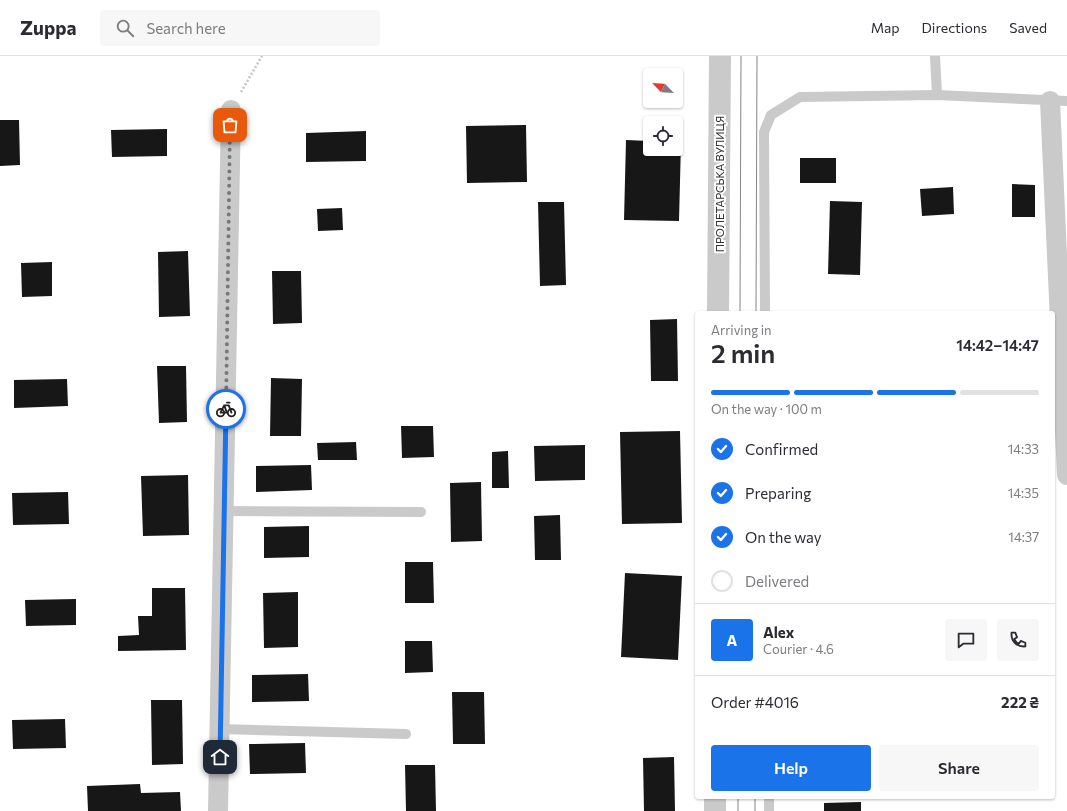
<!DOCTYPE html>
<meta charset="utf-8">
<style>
:root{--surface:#fff;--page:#f7f7f7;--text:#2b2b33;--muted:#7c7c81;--line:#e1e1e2;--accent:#1a73e8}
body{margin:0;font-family:Commissioner,sans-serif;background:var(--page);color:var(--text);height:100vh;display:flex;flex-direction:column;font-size:15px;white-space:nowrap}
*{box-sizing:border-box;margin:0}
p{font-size:13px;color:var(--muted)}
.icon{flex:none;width:22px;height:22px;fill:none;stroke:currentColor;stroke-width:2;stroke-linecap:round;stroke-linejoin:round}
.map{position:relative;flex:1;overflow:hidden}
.details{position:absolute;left:695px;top:255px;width:360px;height:488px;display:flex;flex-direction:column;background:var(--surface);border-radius:4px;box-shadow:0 1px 3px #0004}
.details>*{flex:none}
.needle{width:26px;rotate:295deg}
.controls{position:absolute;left:643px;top:12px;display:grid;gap:8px}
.controls a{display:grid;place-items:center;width:40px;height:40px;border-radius:4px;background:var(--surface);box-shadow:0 1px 3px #0004;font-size:20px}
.pin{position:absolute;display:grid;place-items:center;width:34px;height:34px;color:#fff;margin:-17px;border-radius:8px;box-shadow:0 2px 6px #0006}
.courier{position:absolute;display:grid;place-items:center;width:40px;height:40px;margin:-20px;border:3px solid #1a73e8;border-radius:50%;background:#fff;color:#222;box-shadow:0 1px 5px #0007}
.head em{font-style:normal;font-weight:600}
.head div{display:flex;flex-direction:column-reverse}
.head{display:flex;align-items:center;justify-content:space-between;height:68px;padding:0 16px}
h1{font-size:26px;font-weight:600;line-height:30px}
.bar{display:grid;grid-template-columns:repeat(4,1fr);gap:6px 4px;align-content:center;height:48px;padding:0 16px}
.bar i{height:5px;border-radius:3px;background:var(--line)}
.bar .on{background:var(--accent)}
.bar p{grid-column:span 4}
.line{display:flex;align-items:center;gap:10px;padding:0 16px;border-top:1px solid var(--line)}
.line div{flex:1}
.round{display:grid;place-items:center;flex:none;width:42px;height:42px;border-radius:4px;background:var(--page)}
ol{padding:0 16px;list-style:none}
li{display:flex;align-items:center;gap:12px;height:44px}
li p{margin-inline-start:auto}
li .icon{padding:4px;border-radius:50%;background:var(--accent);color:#fff;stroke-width:4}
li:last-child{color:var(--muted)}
li i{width:22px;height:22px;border:2px solid var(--line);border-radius:50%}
.action{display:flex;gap:8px;margin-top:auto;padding:8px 16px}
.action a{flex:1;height:46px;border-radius:4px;background:var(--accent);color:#fff;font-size:16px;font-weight:600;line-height:46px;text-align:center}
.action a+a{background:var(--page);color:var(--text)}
header{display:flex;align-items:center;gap:24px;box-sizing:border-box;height:56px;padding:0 20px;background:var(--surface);border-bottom:1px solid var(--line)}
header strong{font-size:19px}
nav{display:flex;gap:22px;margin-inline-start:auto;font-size:14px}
.search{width:280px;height:36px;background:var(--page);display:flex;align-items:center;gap:10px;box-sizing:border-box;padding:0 14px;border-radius:4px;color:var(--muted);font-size:15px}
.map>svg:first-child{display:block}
</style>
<header>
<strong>Zuppa</strong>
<div class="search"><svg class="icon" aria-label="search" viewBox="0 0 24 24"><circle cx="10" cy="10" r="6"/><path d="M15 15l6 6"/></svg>Search here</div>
<nav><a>Map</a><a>Directions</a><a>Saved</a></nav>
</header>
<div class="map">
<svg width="1067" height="755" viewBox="0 0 1067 755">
<rect width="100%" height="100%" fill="#fff"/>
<g fill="#171717">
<path d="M0 64H19L20 109 0 110Z"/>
<path d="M526 69 527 126 467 127 466 70Z"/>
<path d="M167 73V100L112 101 111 74Z"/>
<path d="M366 75V105L306 106V77Z"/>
<path d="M626 84 650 85V93H676V85L681 86 679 165 624 164Z"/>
<rect x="800" y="102" width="36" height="25"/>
<path d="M1012 128 1035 129V161H1012Z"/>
<path d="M953 131 954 158 922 160 920 133Z"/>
<path d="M830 145 862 146 860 219 828 218Z"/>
<path d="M538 146H564L566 229 540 230Z"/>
<path d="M342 152 343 174 318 175 317 153Z"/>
<path d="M188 195 190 260 159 261 158 196Z"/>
<path d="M52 206V240L22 241 21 207Z"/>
<path d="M272 215H301L302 267 273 268Z"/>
<path d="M677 263 678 325H651L650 264Z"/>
<path d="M157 310H186L187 366 159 367Z"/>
<path d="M271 322 302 323 301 380H270Z"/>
<path d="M67 323 68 350 14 352V324Z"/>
<path d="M401 370H433L434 401 402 402Z"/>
<path d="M680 375 682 467 622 468 620 376Z"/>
<path d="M356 386 357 404H318L317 387Z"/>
<path d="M585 389V424L535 425 534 390Z"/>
<path d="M508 395 509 432H492V396Z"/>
<path d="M311 409 312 434 256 436V410Z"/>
<path d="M188 419 189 479 143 480 141 420Z"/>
<path d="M481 426 482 485 451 486 450 427Z"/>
<path d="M68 436 69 468 13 469 12 437Z"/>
<path d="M560 459 561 504H535L534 460Z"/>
<path d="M309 470V501L264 502V471Z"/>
<path d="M405 506H433L434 547H405Z"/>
<path d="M625 517 682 520 678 604 621 601Z"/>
<path d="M152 532H185L186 594 118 595V580L139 579 138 560H152Z"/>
<path d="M298 536V591L264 592 263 537Z"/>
<path d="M76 543V569L26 570 25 544Z"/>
<path d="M405 585H432L433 616 405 617Z"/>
<path d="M308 618 309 645 252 646V619Z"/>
<path d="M452 636H484L485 688H453Z"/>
<path d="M151 644H182L183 708 152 709Z"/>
<path d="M65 663 66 692 13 693 12 664Z"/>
<path d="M305 687 306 717 250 718 249 688Z"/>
<path d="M674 701 675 755H644L643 702Z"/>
<path d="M405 709H435L436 755H406Z"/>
<path d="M140 728 141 737 180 736 181 755H88L87 730Z"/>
<path d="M861 746V755H824V747Z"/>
</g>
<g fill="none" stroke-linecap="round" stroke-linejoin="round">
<path stroke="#c4c4c4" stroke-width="2.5" stroke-dasharray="2 2" stroke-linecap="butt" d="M241 36 262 0"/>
<g stroke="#cacaca" stroke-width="10">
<path d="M935 0 937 39"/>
<path d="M765 257 764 76 771 59 800 41 937 39 1067 45"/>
<path d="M224 455 421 456"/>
<path d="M220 673 406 678"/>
<path d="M769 741V755"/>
</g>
<g stroke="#cacaca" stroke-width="20">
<path d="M1050 45 1067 419"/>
<path d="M218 755 231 54"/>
</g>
<g stroke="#cacaca" stroke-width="22">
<path d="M718 257 720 0"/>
<path d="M715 755V741"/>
</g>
<g stroke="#858585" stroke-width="1">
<path d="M740 257 741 0"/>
<path d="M756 257 757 0"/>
<path d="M738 755V741"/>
<path d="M755 755V741"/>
</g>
</g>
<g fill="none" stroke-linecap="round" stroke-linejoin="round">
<path stroke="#787878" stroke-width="4" stroke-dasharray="0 7.2" d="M226 353 230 69"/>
<path stroke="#1a73e8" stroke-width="5" d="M220 701 226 353"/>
</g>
<g text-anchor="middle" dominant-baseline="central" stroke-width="4" stroke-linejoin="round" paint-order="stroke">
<g font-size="11" fill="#303030" stroke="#fff">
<text transform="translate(719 128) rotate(-90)">ПРОЛЕТАРСЬКА ВУЛИЦЯ</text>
</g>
</g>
</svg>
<div class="controls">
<a><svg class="needle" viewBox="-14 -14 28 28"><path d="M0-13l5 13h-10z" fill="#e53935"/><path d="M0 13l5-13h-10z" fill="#7c7c81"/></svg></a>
<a><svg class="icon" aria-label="locate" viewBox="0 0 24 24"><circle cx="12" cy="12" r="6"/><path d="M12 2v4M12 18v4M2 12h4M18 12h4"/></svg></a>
</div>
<div class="pin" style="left:230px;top:69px;background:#ea580c"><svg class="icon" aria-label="bag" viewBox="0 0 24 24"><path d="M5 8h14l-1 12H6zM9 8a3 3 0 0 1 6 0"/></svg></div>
<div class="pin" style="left:220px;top:701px;background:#1f2937"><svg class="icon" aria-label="home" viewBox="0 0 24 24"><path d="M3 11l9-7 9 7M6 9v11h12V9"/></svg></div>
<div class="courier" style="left:226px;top:353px"><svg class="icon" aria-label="bike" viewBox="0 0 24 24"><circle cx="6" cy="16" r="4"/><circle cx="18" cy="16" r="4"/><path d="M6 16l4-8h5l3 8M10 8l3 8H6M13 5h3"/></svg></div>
<section class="details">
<div class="head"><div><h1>2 min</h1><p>Arriving in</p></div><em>14:42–14:47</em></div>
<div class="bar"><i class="on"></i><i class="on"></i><i class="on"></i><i></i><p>On the way · 100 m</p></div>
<ol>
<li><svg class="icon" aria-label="check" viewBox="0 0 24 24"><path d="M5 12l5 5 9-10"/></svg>Confirmed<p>14:33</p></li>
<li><svg class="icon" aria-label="check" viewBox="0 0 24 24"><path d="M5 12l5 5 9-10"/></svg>Preparing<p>14:35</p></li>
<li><svg class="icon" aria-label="check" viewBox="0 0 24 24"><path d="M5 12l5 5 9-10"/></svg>On the way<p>14:37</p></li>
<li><i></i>Delivered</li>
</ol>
<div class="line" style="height:72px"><b class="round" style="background:var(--accent);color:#fff">A</b><div><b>Alex</b><p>Courier · 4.6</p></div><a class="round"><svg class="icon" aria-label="chat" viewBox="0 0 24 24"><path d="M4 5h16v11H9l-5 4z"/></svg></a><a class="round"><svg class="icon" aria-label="phone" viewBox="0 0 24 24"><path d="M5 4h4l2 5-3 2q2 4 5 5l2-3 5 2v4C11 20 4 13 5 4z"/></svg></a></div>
<div class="line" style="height:52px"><div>Order #4016</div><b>222 ₴</b></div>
<div class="action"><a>Help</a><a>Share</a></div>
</section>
</div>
